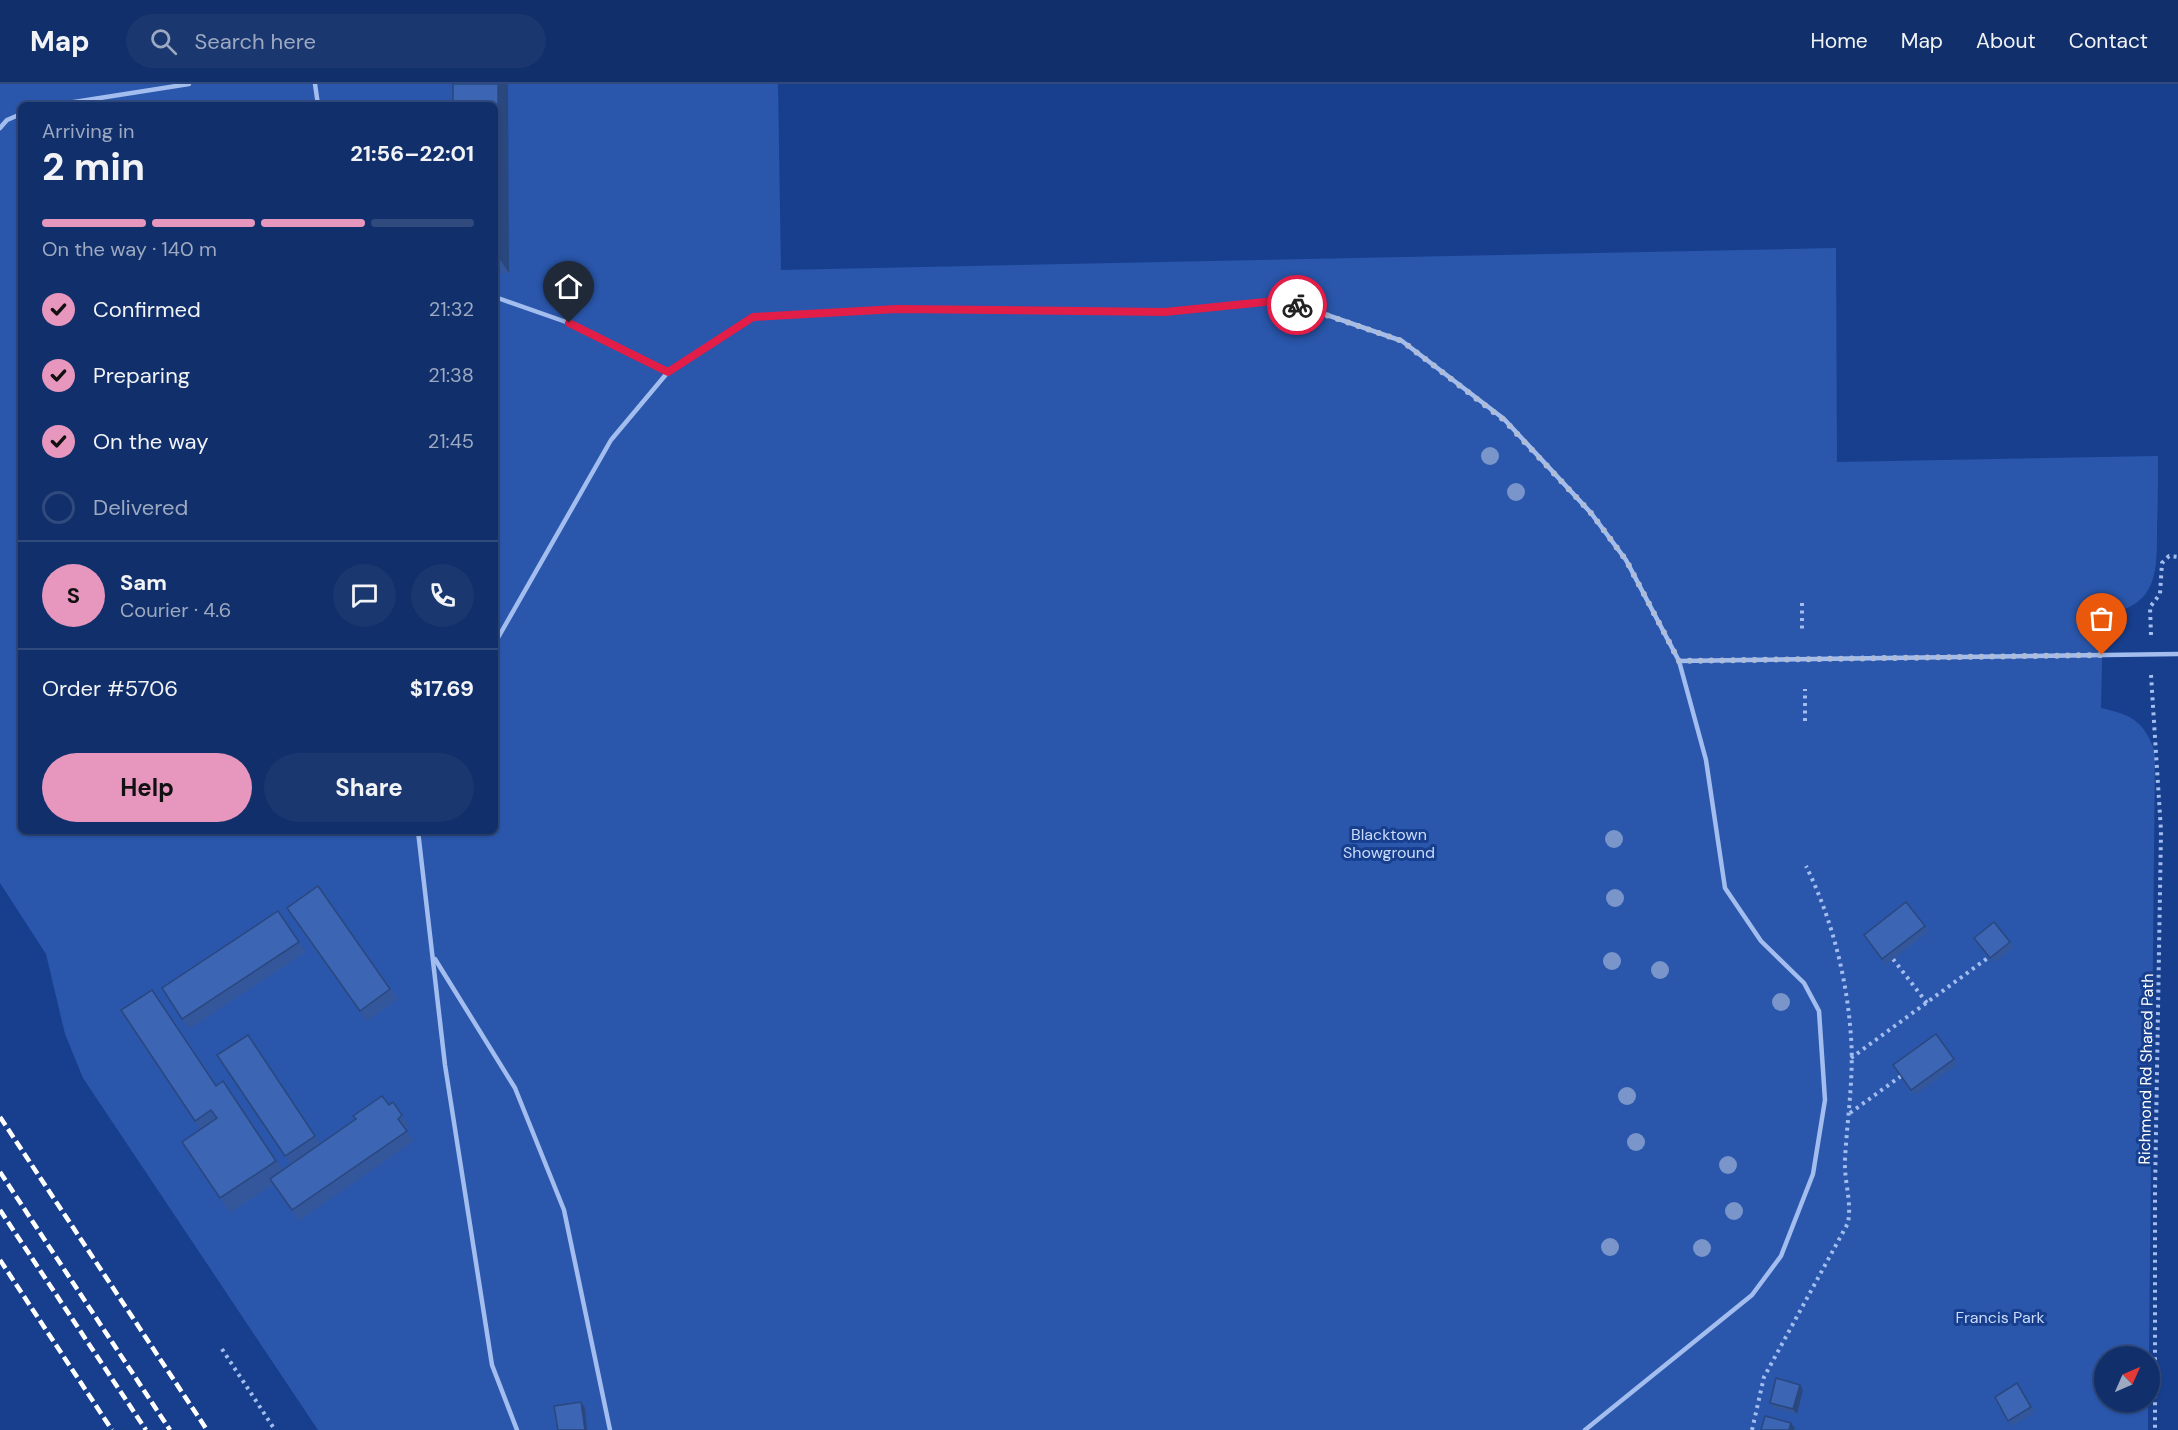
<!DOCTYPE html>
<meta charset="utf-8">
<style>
:root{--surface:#112f6a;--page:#1a3770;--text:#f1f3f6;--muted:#9ca9c1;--line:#304a7e;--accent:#e797bd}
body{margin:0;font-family:"DM Sans",sans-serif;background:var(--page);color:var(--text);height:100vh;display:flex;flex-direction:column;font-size:22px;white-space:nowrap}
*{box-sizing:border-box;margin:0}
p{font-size:20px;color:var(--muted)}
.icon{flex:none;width:33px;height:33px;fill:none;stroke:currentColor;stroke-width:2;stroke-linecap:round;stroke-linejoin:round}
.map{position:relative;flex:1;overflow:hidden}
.panel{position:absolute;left:18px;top:18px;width:480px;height:732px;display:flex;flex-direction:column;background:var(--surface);border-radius:9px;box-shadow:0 2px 4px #0004,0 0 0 2px var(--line)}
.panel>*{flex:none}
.needle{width:39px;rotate:45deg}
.controls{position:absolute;left:2094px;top:1262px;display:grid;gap:12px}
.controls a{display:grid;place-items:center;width:66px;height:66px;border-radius:50%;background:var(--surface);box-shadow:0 2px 4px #0004,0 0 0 2px var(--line);font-size:30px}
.pin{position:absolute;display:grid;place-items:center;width:51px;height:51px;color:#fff;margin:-62px -26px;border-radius:50% 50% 50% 0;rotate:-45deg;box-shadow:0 0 6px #0007}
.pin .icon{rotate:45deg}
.courier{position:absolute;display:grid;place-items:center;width:60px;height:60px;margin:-30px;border:4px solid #e11d48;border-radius:50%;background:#fff;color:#222;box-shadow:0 2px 8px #0007}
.overview em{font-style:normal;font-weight:700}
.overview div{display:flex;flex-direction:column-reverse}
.overview{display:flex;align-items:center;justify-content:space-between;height:102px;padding:0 24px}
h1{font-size:39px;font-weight:700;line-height:45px}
.bar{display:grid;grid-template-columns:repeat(4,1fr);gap:9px 6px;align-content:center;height:72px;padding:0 24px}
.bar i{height:8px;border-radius:4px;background:var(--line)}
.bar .selected{background:var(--accent)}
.bar p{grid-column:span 4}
.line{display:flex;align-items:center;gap:15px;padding:0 24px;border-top:2px solid var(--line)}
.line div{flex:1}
.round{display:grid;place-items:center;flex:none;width:63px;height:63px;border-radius:32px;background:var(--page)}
ol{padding:0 24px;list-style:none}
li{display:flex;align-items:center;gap:18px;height:66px}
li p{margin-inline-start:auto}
li .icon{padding:6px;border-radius:50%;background:var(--accent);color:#111;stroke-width:4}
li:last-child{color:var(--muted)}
li i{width:33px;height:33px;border:3px solid var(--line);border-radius:50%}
.primary-button{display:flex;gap:12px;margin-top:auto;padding:12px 24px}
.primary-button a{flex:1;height:69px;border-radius:36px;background:var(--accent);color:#111;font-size:24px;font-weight:700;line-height:69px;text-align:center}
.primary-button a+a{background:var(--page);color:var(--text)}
header{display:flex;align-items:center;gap:36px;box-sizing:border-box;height:84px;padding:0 30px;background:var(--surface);border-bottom:2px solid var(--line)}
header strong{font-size:28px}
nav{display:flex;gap:33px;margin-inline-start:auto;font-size:21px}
.search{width:420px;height:54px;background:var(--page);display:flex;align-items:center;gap:15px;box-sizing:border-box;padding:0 21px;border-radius:33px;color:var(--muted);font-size:22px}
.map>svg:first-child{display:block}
</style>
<header>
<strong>Map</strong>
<div class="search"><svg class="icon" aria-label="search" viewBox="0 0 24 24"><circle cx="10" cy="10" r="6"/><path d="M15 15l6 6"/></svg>Search here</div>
<nav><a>Home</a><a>Map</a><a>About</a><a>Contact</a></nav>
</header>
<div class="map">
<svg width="2178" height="1346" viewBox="0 0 2178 1346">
<rect width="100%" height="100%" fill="#173f8e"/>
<path fill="#2a57ac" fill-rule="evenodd" d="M0 0H778L781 186 1836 164 1837 378 2158 372C2158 395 2158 418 2157 441 2157 488 2159 522 2103 531L2101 624C2132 631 2144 637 2155 668L2149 1272H2104V1317H2148V1346H318L83 994 65 950 46 870 0 799ZM21 21H495V747H21Z"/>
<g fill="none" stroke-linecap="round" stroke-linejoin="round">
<g stroke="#a3bdef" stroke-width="4" stroke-dasharray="3 4.5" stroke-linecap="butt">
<path d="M1802 519V546"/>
<path d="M2151 551 2150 523 2160 510 2162 479 2169 472 2178 473"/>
<path d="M2151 591 2161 747 2155 1108V1346"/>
<path d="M1805 637V605"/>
<path d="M1893 875 1927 919"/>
<path d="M1851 974 1989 873"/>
<path d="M1850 1029 1901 992"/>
<path d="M222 1265 275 1346"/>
<path d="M1752 1346 1764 1293 1848 1139C1852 1117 1844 1098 1845 1076 1847 1035 1854 994 1851 953 1847 894 1832 835 1806 782"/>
</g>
<g stroke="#a3bdef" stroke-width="4.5">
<path d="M315 0 318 21"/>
<path d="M55 21 189 0"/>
<path d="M0 44 7 36 21 30"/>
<path d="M495 213 569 239 668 288"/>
<path d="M495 559 611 356 668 288 753 233 897 225 1165 228 1284 216 1402 257 1504 335 1591 429 1626 476 1679 577 2178 570"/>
<path d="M418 747 445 981 492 1281 517 1346"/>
<path d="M435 875 515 1004 564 1126 610 1346"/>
<path d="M1585 1346 1752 1211 1781 1172 1813 1090 1825 1016 1819 927 1804 899 1761 857 1725 804 1706 676 1679 577"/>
</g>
<g stroke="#fff" stroke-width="4.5" stroke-dasharray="10 4.5" stroke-linecap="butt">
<path d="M0 1033 207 1346"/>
<path d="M0 1088 170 1346"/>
<path d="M0 1126 146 1346"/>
<path d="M0 1176 112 1346"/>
</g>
</g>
<g fill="#7995ca">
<circle cx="1490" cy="372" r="9"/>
<circle cx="1516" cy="408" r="9"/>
<circle cx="1614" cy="755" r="9"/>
<circle cx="1615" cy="814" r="9"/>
<circle cx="1612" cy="877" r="9"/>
<circle cx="1660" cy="886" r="9"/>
<circle cx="1781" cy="918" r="9"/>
<circle cx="1627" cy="1012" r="9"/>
<circle cx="1636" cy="1058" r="9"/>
<circle cx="1728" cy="1081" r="9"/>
<circle cx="1734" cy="1127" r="9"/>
<circle cx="1610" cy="1163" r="9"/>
<circle cx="1702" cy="1164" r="9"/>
</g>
<g fill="#34579b">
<path d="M495 21 509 189H495Z"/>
<path d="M318 802 398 915 367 937 287 824Z"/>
<path d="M285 837 306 868 189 945 182 935Z"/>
<path d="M1925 842 1929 847 1886 881 1864 851Z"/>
<path d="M2010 858 2014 863 1994 879 1978 859Z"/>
<path d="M121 926 216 1002 234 1012 283 1086 291 1080 217 971 248 951 321 1060 393 1018 409 1042 405 1045 414 1057 299 1137 274 1100 230 1129 182 1058 201 1045Z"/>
<path d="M1936 950 1958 980 1915 1011 1893 981Z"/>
<path d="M2021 1304 2035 1328 2012 1342 2008 1337Z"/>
<path d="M1803 1306 1797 1330 1773 1324 1770 1319Z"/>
</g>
<g fill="#2a477e">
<path d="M498 0H508L509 189 499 174Z"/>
<path d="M1800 1301 1803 1306 1797 1330 1793 1325Z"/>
<path d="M581 1318 585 1324 587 1346H585Z"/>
<path d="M1791 1339 1795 1344 1794 1346H1789Z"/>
</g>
<g fill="#3c65b4" stroke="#2a477e" stroke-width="1.5">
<path d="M453 0H498L499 174H495V21H453Z"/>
<path d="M318 802 390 905 360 927 287 824Z"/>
<path d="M1906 818 1925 842 1882 875 1864 851Z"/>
<path d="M278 827 299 858 182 935 162 904Z"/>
<path d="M1994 838 2010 858 1990 874 1974 854Z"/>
<path d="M152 906 216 1002 223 997 276 1077 220 1114 182 1058 217 1034 211 1026 195 1037 121 926Z"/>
<path d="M1936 950 1954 975 1911 1006 1893 981Z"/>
<path d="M248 951 315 1052 285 1072 217 971Z"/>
<path d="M382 1012 389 1021 393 1018 402 1031 398 1035 407 1047 292 1126 270 1095 356 1035 353 1032Z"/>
<path d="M1776 1294 1800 1301 1793 1325 1770 1319Z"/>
<path d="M2017 1299 2031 1323 2008 1337 1995 1313Z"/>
<path d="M581 1318 585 1346H558L554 1322Z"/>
<path d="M1765 1332 1791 1339 1789 1346H1761Z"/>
</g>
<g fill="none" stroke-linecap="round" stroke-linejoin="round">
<path stroke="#aebcd7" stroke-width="6" stroke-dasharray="0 10.8" d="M1297 221 1402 257 1504 336 1591 429 1626 476 1679 577 2102 571"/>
<path stroke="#e11d48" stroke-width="8" d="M569 239 668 288 753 233 897 225 1165 228 1284 216 1297 221"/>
</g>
<g text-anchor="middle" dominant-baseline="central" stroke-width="6" stroke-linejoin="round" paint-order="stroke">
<g font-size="16" fill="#c9dbfb" stroke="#173f8e">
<text x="1389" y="750">Blacktown<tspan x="1389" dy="18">Showground</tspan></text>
<text x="2000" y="1233">Francis Park</text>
</g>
<g font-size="16" fill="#fff" stroke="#173f8e">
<text transform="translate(2146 985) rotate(-89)">Richmond Rd Shared Path</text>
</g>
</g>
</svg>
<div class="controls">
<a><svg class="needle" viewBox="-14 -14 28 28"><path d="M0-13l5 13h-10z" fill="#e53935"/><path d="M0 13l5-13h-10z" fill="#9ca9c1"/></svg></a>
</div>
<div class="pin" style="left:2102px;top:571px;background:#ea580c"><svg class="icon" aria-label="bag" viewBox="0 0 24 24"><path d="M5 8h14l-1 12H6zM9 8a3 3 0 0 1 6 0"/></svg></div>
<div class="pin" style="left:569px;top:239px;background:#1f2937"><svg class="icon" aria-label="home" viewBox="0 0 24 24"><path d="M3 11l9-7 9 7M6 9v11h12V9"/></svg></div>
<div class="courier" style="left:1297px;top:221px"><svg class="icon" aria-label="bike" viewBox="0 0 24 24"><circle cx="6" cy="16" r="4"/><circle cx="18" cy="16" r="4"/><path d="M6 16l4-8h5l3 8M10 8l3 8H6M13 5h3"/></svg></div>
<section class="panel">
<div class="overview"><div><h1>2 min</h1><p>Arriving in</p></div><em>21:56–22:01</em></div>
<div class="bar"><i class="selected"></i><i class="selected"></i><i class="selected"></i><i></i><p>On the way · 140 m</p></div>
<ol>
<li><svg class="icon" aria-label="check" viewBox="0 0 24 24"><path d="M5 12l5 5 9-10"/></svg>Confirmed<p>21:32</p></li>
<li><svg class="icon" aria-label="check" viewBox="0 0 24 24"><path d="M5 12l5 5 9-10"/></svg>Preparing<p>21:38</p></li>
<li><svg class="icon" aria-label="check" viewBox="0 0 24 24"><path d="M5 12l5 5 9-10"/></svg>On the way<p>21:45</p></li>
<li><i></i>Delivered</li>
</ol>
<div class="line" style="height:108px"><b class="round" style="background:var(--accent);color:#111">S</b><div><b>Sam</b><p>Courier · 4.6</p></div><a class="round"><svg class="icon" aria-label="chat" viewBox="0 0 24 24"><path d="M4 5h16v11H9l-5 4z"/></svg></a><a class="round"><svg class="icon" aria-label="phone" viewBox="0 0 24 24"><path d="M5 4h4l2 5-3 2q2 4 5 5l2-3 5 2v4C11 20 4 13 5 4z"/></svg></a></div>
<div class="line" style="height:78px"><div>Order #5706</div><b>$17.69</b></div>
<div class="primary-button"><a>Help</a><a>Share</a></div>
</section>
</div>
